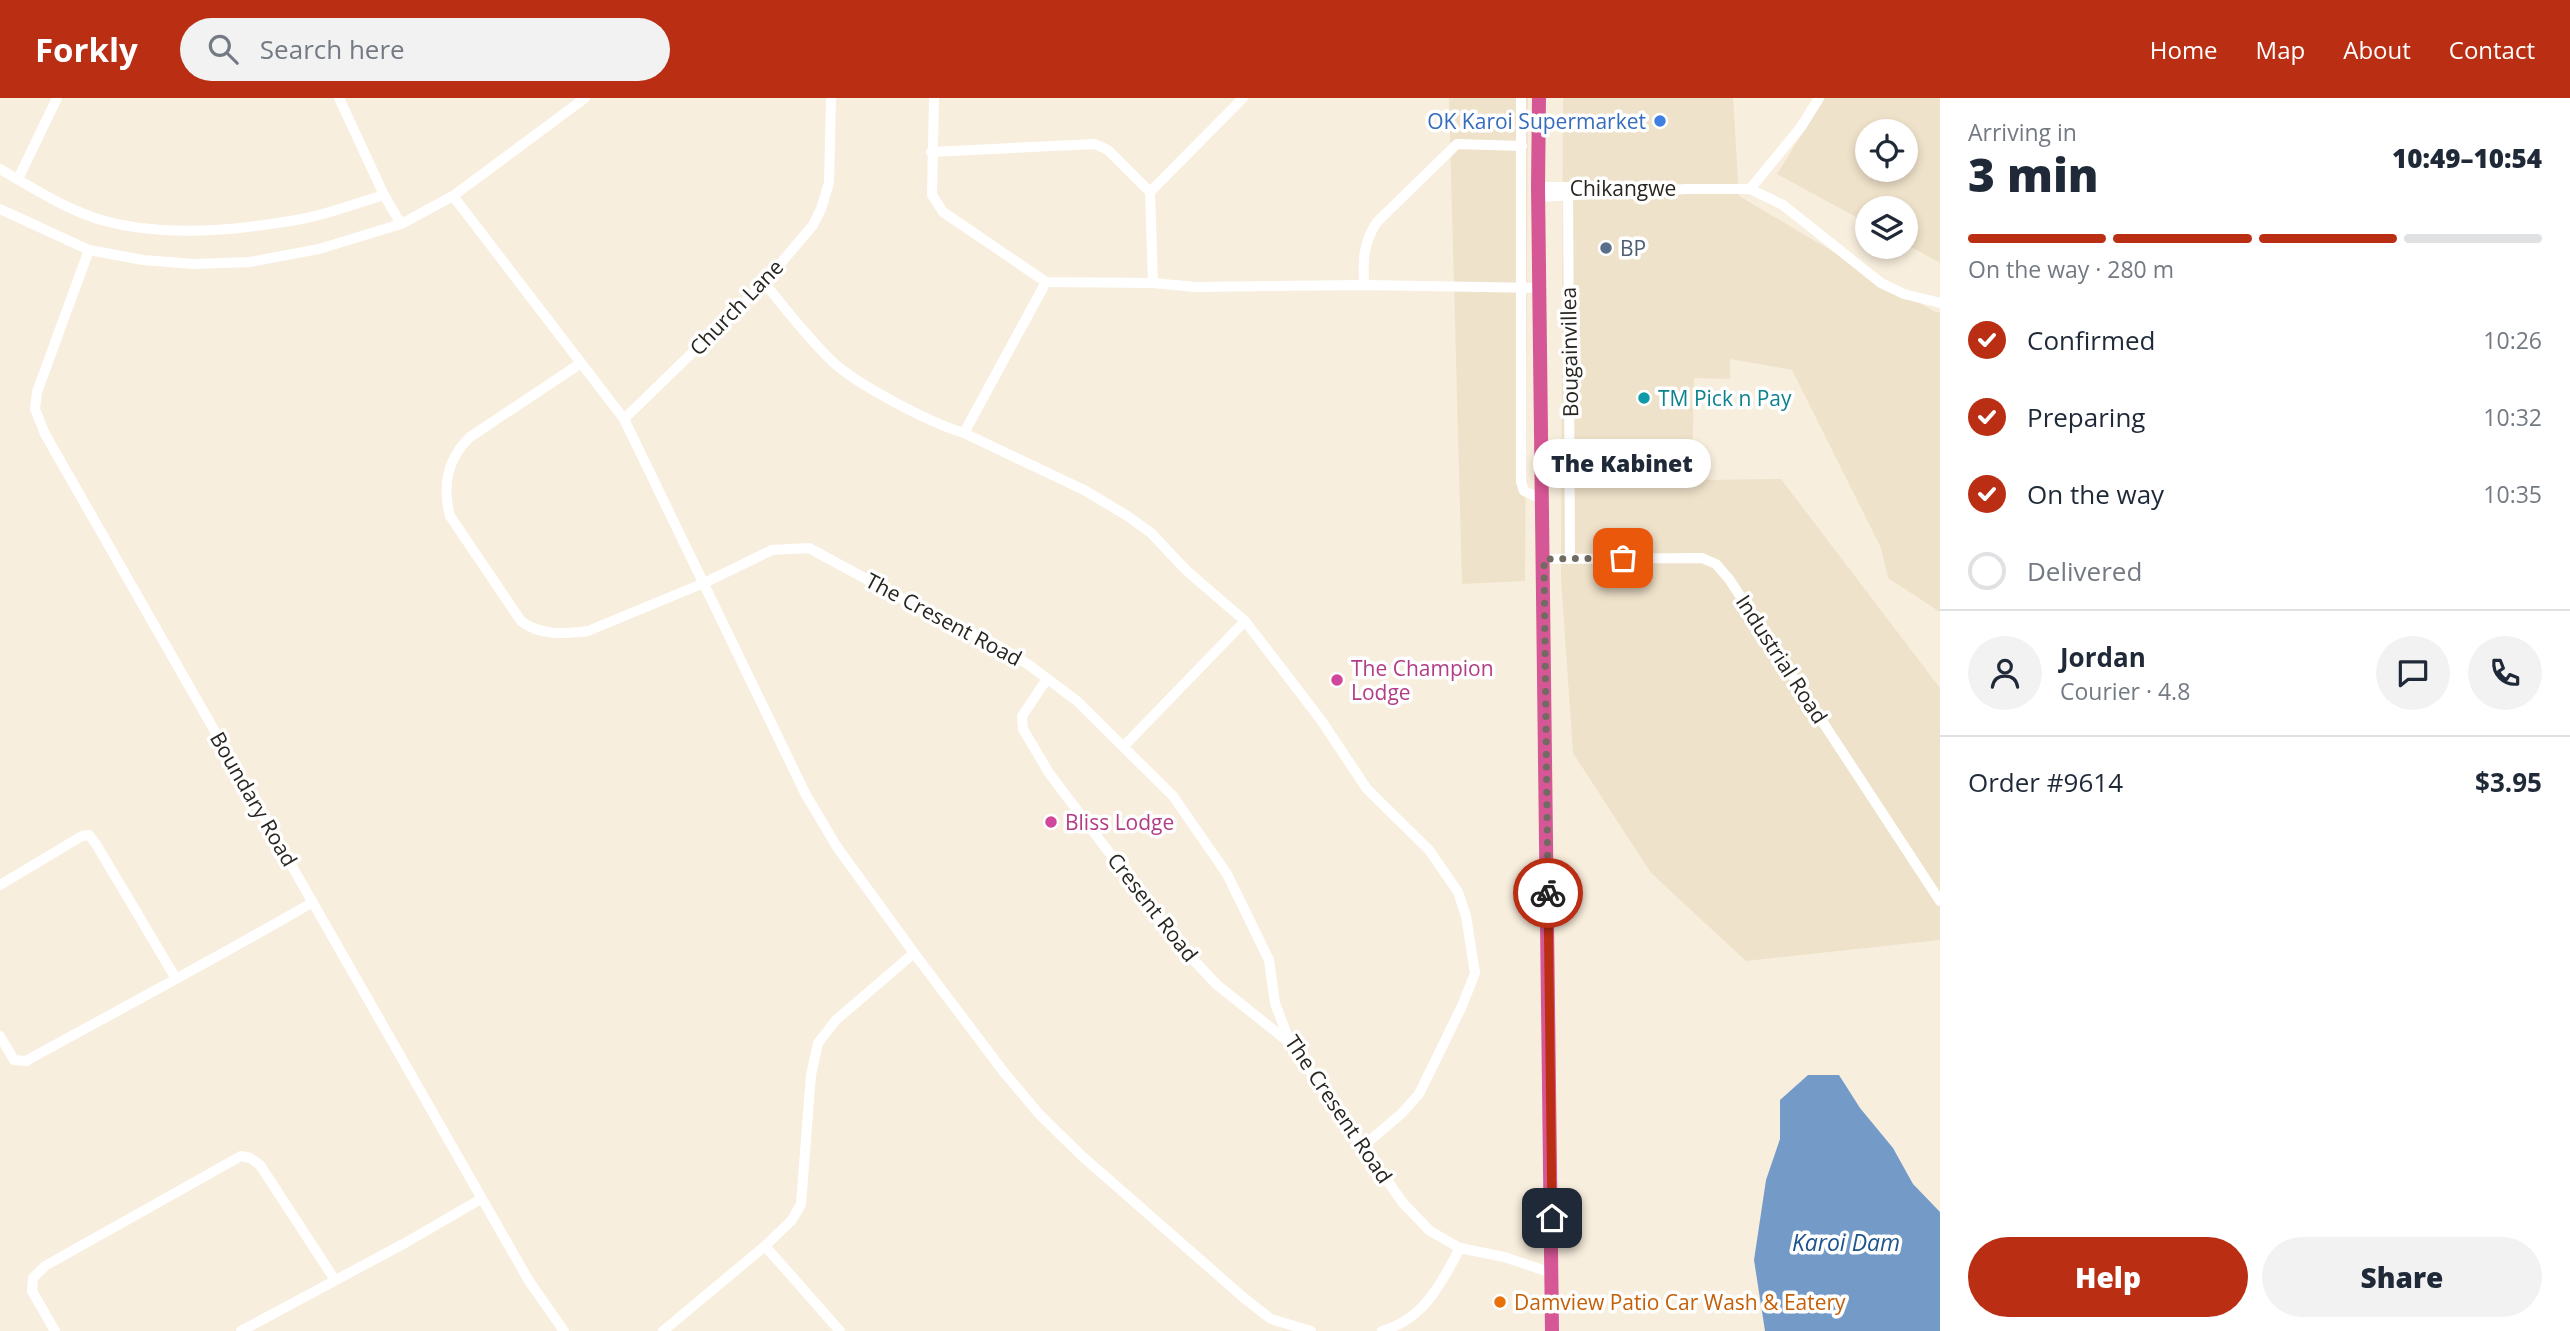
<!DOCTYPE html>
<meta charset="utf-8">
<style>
:root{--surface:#fff;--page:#f2f2f3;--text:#1f2937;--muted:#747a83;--line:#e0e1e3;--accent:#ba2e13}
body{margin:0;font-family:"Open Sans",sans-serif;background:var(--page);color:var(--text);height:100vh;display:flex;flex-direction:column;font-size:26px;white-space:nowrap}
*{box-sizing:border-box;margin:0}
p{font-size:23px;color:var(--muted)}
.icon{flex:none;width:38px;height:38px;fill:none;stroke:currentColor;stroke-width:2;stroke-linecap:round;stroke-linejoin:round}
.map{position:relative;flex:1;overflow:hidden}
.drawer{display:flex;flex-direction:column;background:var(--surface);width:630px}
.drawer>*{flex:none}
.fabs{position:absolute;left:1855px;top:21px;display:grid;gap:14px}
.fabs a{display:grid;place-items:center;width:63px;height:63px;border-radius:50%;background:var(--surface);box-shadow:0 4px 10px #0003;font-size:35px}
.pin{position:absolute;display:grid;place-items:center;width:60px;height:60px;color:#fff;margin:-30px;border-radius:14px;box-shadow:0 4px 10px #0006}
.courier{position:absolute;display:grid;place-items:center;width:70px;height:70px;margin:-35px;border:5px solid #ba2e13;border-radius:50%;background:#fff;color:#222;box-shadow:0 2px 9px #0007}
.bubble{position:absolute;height:49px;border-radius:24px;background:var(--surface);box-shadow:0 4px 10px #0003;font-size:23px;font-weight:800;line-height:49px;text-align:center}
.summary em{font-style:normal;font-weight:800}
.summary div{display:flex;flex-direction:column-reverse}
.summary{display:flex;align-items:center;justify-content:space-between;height:119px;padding:0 28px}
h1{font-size:46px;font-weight:800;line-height:52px}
.bar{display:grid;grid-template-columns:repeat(4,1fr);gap:10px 7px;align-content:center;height:84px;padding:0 28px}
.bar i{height:9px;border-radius:5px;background:var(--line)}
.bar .current{background:var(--accent)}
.bar p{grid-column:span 4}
.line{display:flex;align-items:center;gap:18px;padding:0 28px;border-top:2px solid var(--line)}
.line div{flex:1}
.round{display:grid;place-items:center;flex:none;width:74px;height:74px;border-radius:37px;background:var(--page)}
ol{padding:0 28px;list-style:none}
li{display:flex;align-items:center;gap:21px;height:77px}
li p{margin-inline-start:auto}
li .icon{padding:7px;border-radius:50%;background:var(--accent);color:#fff;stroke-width:4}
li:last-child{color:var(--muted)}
li i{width:38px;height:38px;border:4px solid var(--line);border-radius:50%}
.cta{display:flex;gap:14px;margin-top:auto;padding:14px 28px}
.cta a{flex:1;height:80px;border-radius:42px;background:var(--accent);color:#fff;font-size:28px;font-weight:800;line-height:80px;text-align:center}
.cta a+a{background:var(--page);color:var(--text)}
header{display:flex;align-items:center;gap:42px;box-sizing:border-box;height:98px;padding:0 35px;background:var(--accent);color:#fff}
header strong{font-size:33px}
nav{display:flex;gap:38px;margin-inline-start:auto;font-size:24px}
.search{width:490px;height:63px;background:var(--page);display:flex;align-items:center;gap:18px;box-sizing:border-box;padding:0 24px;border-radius:38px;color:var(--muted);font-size:26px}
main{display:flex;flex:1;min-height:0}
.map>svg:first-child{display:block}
</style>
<header>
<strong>Forkly</strong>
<div class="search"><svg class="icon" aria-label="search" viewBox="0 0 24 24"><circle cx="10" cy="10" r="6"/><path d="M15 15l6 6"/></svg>Search here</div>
<nav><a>Home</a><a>Map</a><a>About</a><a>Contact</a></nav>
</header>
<main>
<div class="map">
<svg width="1940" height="1233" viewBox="0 0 1940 1233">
<rect width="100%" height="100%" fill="#f8eedd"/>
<g fill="#efe2ca" fill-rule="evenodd">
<path d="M1449 0H1528L1525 483 1462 486Z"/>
<path d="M1563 0H1733L1739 98 1935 214H1940V514L1888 480 1881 450 1792 272 1730 261V281L1694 280 1692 382 1781 381 1940 590V842L1746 863 1651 775 1573 655 1561 480Z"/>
<path d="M1824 0H1940V165L1906 146V110H1867V125L1777 76ZM1867 33H1906V72H1867Z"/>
</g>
<path fill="#749bc8" d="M1808 977H1839L1860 1010 1893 1050 1913 1086 1940 1114V1233H1765L1754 1162 1766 1082 1780 1041V1002Z"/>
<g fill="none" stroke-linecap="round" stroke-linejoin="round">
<g stroke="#fff" stroke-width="10">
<path d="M339 0 384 97 401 126"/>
<path d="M934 0 932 97 943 114 1046 184 1153 185 1196 189 1364 187 1540 190"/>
<path d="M1521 0V384L1524 393 1542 401"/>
<path d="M931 54 1095 46 1108 52 1150 94"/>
<path d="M0 71C33 90 68 113 105 123 167 140 239 132 302 121 329 116 357 105 384 97"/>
<path d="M18 81 57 0"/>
<path d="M1538 89H1613"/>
<path d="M1568 90 1570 461"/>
<path d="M1750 91 1801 29 1819 0"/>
<path d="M453 98 624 321 806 697 837 749 914 855 1003 973 1039 1016 1082 1058 1244 1200 1271 1221 1311 1233"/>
<path d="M1538 99 1687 91H1750L1783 107 1881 185 1904 196 1940 205"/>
<path d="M0 111 89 152 143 162 194 166 250 164 319 151 401 126 453 98 585 0"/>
<path d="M89 152 37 294 35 311 45 336 529 1183 564 1233"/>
<path d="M764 185C787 212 809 242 835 266 862 289 930 325 964 335L1086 393 1129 419 1151 435 1187 473 1245 523 1321 622 1367 691 1429 752 1458 794 1466 818 1475 875 1462 908 1419 996 1401 1016 1362 1049"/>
<path d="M1153 185 1150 94 1243 0"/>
<path d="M1364 187C1363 162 1363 145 1377 124L1457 46 1522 48"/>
<path d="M581 265 470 339C447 361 442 387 450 418L521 523C540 538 565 536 588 533L704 485 772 452 809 450 927 514 997 547 1029 567 1077 603 1173 698 1227 776 1269 862 1275 905 1290 945 1403 1105 1430 1133 1460 1150 1504 1159 1552 1175"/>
<path d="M624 321 764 185 813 127 821 111 829 85 831 0"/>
<path d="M964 335 1046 184"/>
<path d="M1544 461 1702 460 1716 466 1729 481 1940 803"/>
<path d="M1047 581 1022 618 1023 631 1049 675 1176 843 1216 886 1290 945"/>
<path d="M1124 648 1245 523"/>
<path d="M0 787 82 738 89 737 96 746 175 879"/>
<path d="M0 938 14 962 26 963C122 910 219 859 313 804"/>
<path d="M765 1148 840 1233"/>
<path d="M55 1233 32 1193 33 1180 45 1168 241 1058 250 1060 260 1067 335 1182"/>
<path d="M241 1233 405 1145 481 1101"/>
<path d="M663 1233 765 1148 792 1122 801 1106 811 977 818 945 836 922 914 855"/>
<path d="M1382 1233C1424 1221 1441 1186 1460 1150"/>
</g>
<path stroke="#d65795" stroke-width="14" d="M1539 0 1538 89 1552 1233"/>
</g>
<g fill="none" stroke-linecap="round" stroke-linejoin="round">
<path stroke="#716b62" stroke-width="7" stroke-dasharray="0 12.6" d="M1548 795 1544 461 1623 460"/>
<path stroke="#ba2e13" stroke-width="9" d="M1548 795 1552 1120"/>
</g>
<circle fill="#3f7fe0" stroke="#fff" stroke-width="2.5" cx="1660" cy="23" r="7"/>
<circle fill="#5c6f8a" stroke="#fff" stroke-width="2.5" cx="1606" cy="150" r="7"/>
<circle fill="#0f9aa8" stroke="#fff" stroke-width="2.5" cx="1644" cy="300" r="7"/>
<g fill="#d1479c" stroke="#fff" stroke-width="2.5">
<circle cx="1337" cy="582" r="7"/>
<circle cx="1051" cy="724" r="7"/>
</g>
<circle fill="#e8710a" stroke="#fff" stroke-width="2.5" cx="1500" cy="1204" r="7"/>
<g text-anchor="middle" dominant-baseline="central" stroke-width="7" stroke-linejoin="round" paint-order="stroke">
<g font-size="21" fill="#366cbe" stroke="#fff" text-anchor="end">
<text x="1646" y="23">OK Karoi Supermarket</text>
</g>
<g font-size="21" fill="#29251f" stroke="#fff">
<text x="1623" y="90">Chikangwe</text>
<text transform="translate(736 209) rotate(-46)">Church Lane</text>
<text transform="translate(1569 254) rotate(-91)">Bougainvillea</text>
<text transform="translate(944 521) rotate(28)">The Cresent Road</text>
<text transform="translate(1782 561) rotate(57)">Industrial Road</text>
<text transform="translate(254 701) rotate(60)">Boundary Road</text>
<text transform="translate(1153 809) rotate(52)">Cresent Road</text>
<text transform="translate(1339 1011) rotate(56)">The Cresent Road</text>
</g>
<g font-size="21" fill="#4e5e75" stroke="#fff" text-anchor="start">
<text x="1620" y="150">BP</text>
</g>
<g font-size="21" fill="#0d838f" stroke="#fff" text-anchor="start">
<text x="1658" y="300">TM Pick n Pay</text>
</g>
<g font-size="21" fill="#b23c85" stroke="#fff" text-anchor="start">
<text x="1351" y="570">The Champion<tspan x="1351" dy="24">Lodge</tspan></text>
<text x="1065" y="724">Bliss Lodge</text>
</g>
<g font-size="21" fill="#c56008" stroke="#fff" text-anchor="start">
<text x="1514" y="1204">Damview Patio Car Wash &amp; Eatery</text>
</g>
<g font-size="23" font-style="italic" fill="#1e548d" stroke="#fff">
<text x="1846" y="1144">Karoi Dam</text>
</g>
</g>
</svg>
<div class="fabs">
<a><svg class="icon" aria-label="locate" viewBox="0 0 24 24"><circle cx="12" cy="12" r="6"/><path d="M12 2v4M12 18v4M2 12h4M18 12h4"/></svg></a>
<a><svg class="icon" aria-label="layers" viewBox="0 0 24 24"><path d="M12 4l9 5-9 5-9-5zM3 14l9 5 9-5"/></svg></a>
</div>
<div class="pin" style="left:1623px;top:460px;background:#ea580c"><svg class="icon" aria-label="bag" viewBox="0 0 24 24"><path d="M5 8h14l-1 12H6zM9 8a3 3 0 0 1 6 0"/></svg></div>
<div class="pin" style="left:1552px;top:1120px;background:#1f2937"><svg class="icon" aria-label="home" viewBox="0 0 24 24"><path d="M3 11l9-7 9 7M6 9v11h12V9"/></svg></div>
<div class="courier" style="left:1548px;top:795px"><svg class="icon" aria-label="bike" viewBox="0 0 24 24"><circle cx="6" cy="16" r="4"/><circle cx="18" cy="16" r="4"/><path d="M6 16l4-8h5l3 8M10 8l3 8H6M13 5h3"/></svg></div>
<div class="bubble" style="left:1533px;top:341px;width:178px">The Kabinet</div>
</div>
<section class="drawer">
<div class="summary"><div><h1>3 min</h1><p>Arriving in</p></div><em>10:49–10:54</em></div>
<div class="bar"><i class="current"></i><i class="current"></i><i class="current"></i><i></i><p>On the way · 280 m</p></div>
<ol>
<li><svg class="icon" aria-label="check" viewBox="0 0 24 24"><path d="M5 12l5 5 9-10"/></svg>Confirmed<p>10:26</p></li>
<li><svg class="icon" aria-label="check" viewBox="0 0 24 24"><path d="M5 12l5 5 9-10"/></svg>Preparing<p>10:32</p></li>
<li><svg class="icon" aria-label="check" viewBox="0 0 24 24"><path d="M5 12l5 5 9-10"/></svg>On the way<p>10:35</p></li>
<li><i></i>Delivered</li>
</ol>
<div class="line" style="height:126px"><a class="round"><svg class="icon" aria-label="person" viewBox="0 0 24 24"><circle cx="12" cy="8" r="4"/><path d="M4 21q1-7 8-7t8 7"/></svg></a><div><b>Jordan</b><p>Courier · 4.8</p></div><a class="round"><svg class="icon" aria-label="chat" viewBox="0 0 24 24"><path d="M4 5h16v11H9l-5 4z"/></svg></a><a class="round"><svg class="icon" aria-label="phone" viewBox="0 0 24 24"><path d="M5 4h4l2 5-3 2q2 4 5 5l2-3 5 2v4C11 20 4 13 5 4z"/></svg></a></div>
<div class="line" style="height:91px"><div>Order #9614</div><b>$3.95</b></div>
<div class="cta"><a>Help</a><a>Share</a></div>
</section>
</main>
